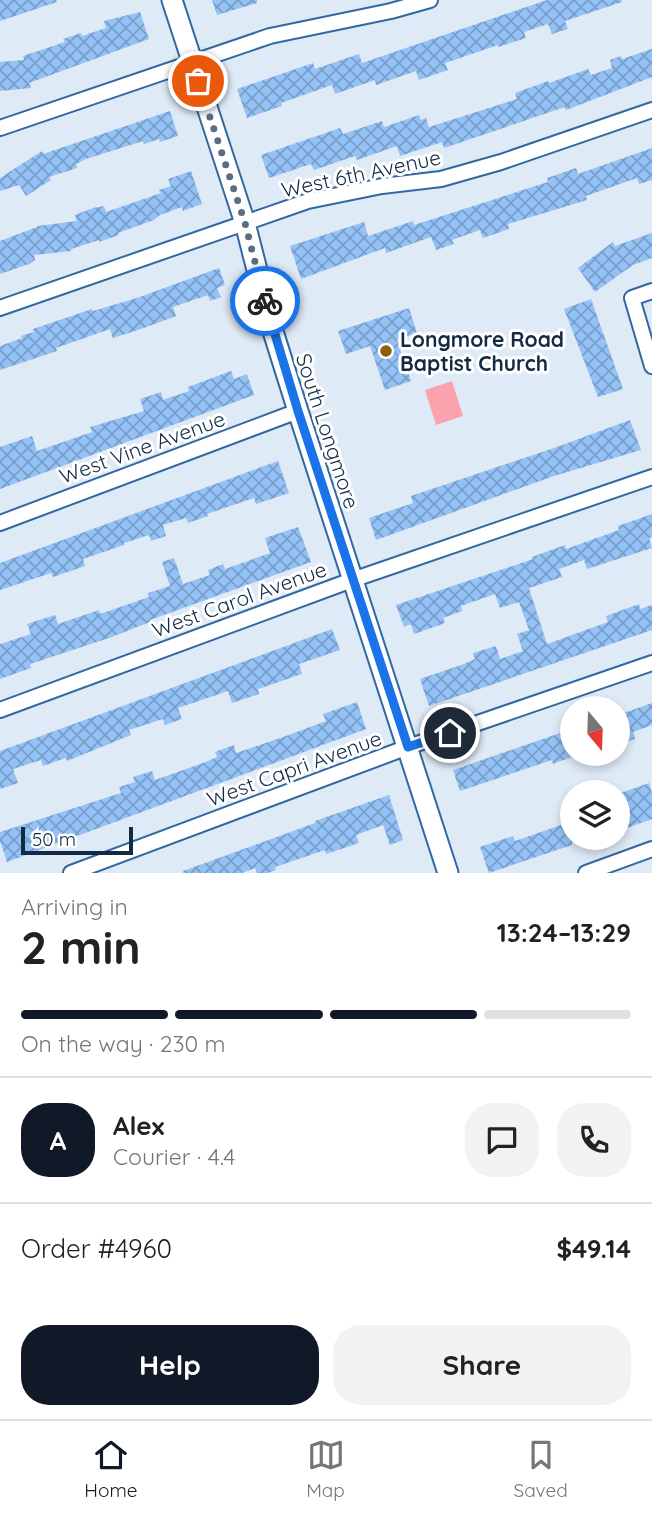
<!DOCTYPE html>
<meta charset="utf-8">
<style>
:root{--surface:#fff;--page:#f2f2f2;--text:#222;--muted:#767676;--line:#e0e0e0;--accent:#111827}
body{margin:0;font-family:Quicksand,sans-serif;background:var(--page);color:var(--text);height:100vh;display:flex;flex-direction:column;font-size:26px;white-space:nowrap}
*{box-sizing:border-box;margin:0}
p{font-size:23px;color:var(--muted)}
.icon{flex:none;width:38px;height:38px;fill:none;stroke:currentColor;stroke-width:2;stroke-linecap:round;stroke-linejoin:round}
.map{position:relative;height:873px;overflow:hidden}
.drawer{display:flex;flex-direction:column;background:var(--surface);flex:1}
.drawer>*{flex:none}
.needle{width:46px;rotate:161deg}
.buttons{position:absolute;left:560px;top:696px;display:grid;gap:14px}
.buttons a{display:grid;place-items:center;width:70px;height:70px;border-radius:50%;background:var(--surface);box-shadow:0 4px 10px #0003;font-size:35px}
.scale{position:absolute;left:21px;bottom:18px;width:112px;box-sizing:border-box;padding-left:7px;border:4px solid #132a43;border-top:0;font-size:19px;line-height:24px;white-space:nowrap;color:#132a43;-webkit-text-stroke:5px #fff;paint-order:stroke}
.pin{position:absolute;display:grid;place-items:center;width:60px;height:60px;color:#fff;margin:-30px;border:4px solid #fff;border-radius:50%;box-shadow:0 2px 7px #0007}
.courier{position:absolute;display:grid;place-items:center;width:70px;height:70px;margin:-35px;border:5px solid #1a73e8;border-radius:50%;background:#fff;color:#222;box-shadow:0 2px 9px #0007}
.overview em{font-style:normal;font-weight:700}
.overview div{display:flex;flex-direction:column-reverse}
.overview{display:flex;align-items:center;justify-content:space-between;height:119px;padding:0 21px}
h1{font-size:46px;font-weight:700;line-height:52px}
.bar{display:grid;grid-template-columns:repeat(4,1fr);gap:10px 7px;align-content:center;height:84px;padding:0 21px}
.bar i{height:9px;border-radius:5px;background:var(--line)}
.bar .active{background:var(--accent)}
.bar p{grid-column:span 4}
.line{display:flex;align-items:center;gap:18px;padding:0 21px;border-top:2px solid var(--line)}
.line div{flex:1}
.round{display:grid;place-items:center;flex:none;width:74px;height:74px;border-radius:28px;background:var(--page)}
.primary-button{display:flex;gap:14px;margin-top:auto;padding:14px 21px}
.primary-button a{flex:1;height:80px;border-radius:28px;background:var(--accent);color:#fff;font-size:28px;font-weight:700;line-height:80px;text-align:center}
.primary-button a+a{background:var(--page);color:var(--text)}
.menu{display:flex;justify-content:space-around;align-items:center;height:98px;border-top:2px solid var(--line);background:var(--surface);font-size:19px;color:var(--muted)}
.menu a{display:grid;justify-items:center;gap:4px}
.menu .active{color:var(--accent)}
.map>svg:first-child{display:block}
</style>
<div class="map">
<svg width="652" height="873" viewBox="0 0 652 873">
<defs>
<pattern id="building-cross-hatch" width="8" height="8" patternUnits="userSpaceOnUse" patternTransform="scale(1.75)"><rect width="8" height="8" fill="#95c2f6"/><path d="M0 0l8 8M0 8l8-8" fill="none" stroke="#789ec9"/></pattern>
</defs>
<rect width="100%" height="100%" fill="#dfeaf7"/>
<path fill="#faa2ad" d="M452 381 463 416 436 425 425 390Z"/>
<g fill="url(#building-cross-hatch)">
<path d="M0 0H56L57 2 0 21Z"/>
<path d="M212 0H257V3L217 15Z"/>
<path d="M547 0H621L622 2 565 21 568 29 552 34 548 24 524 32 526 38 498 47V45L445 63 448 70 419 80 416 71 376 85 375 80 335 94 332 85 281 103 282 106 247 118 237 89 313 63 315 69 359 54 362 63Z"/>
<path d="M140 12 149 39 29 83 31 88 0 91V62L24 60 23 56 65 42 63 39 81 33 82 36 106 28 104 21Z"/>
<path d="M652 49V77L566 110 565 107 444 148 442 142 400 156 397 146 357 160 355 156 314 170 311 164 269 178 261 155 340 128 343 134 382 121 384 127 419 115 421 120 426 118 429 127 517 99 515 93 548 81 549 83 588 69 591 75 612 68 610 60 621 56 622 59Z"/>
<path d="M170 111 178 136 160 142 159 139 144 144 143 141 86 159 76 164 77 168 49 177 51 180 26 196 19 185 0 191V178L42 151 43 154Z"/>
<path d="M652 148V180L639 184 637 178 586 196 587 200 508 224 509 229 483 238 480 230 452 240 454 244 436 250 431 237 386 253 385 248 301 279 290 246 364 222 368 236 413 221 414 225 548 182 547 178 576 168 578 174Z"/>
<path d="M191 171 202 204 183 211 182 207 160 215 154 220 118 233 119 235 99 242V240L71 249V251L34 255 35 260 29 264 0 274V241L37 227V226L77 221 75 215 93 208 104 206 106 212 161 193 159 190 171 186 168 179Z"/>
<path d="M652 233V258L633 265 595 292 578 268 613 242 615 246Z"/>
<path d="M219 268 225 285 217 288 221 297 210 301 208 295 173 307 176 316 141 329 113 338 110 329 56 348 57 351 0 370V346L22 338 21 336 34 332 33 329 92 309 93 311 137 298Z"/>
<path d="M591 299 623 389 598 397 564 309Z"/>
<path d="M409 308 417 333 397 340 411 381 385 390 370 346 346 354 338 331Z"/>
<path d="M231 371 234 379 247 374 254 395 0 489V447L32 436 37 451 92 432 90 427 144 411 140 399 161 392 163 400 189 391 188 387Z"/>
<path d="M630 420 641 450 554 476 376 540 369 518 413 503 411 496 557 447Z"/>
<path d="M278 461 289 493 256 504 254 498 207 514 208 516 188 523 186 518 163 525 166 536 151 541 149 535 124 543V545L83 559 85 566 53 577 51 573 0 590V563Z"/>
<path d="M652 514V537L649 538 652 548 587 569 584 560 559 569 562 577 529 588 547 644 608 622 606 616 639 604 640 609 652 605V630L429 706 420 679 464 664 475 659 473 653 496 646 500 659 523 651 517 634 529 630 519 602 500 608 495 594 461 606 462 611 443 618 445 623 414 634 411 624 404 627 396 605 533 559 532 557 565 545 566 549 619 530 618 526Z"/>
<path d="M298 527 311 562 150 620V622L109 638 30 664 31 668 0 679V644L31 634 27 624 55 615 58 624 99 610 100 614 149 597 148 593 170 586 162 562 174 558 183 584 210 575 208 570 223 564 225 569 270 553 265 538Z"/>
<path d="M332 629 340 650 299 664 302 674 258 689 259 694 232 703 228 691 178 708 182 719 165 725 163 719 129 730 131 735 67 761 66 758 43 766 41 760 13 769 18 783 0 789V751Z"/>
<path d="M357 702 366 729 7 862 0 841V832L121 793 119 787 135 782 133 777 152 771 155 780 203 763 217 757 215 752 234 745 236 753 286 736 326 721 323 714Z"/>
<path d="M652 703V725L633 732 635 739 618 744V715Z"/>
<path d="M572 729V757L553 764 552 760 460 791 453 770Z"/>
<path d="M649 783 652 793V819L621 830 618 822V794Z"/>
<path d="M389 795 403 840 390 845 383 825 356 835 359 843 326 854 325 850 275 867 276 870 268 873H257L255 868 242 873H183V871L315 823V821Z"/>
<path d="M572 824V845L489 873 480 847 513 836 515 841 561 825 562 828Z"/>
</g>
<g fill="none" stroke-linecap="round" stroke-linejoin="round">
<g stroke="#3168a2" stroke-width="18">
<g id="street">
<path d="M0 128 270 36 391 11 430 0"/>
<path d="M652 291 632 298 652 366"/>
<path d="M0 308 308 201 382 186 441 179 501 162 652 110"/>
<path d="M0 523 298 411"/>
<path d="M0 710 352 580 652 477"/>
<path d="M71 873 408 747 652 663"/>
<path d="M586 873 652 849"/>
</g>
</g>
<g stroke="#3168a2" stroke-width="23">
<path id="secondary" d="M172 0 245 223 271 325 298 411 448 873"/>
</g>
<use href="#street" stroke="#fff" stroke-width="14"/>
<use href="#secondary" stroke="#fff" stroke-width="19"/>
</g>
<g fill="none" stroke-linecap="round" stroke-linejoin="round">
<path stroke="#5a6d82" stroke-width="7" stroke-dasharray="0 12.6" d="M198 81 245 223 265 301"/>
<path stroke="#1a73e8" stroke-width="9" d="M265 301 298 411 408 747 450 733"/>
</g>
<circle fill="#8f5e0b" stroke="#fff" stroke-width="2.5" cx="386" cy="351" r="7"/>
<g text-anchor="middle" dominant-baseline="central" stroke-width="6" stroke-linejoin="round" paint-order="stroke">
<g font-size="21" fill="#132a43" stroke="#fff">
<text transform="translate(361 173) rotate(-12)">West 6th Avenue</text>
<text transform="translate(328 431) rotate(72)">South Longmore</text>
<text transform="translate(142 447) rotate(-20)">West Vine Avenue</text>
<text transform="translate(239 599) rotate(-20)">West Carol Avenue</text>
<text transform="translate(294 768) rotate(-20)">West Capri Avenue</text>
</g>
<g font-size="21" font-weight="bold" fill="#132a43" stroke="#fff" text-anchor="start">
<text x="400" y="339">Longmore Road<tspan x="400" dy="24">Baptist Church</tspan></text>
</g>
</g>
</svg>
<div class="buttons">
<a><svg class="needle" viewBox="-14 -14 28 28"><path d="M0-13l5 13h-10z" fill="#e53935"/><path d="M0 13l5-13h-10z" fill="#767676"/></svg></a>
<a><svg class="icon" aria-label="layers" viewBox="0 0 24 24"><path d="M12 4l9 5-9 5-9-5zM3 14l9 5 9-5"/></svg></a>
</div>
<div class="scale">50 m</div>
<div class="pin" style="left:198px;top:81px;background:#ea580c"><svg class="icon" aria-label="bag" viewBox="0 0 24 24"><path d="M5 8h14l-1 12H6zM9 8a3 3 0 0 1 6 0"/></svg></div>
<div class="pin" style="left:450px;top:733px;background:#1f2937"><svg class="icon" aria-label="home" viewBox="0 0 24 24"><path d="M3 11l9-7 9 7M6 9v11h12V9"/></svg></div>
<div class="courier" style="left:265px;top:301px"><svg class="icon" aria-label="bike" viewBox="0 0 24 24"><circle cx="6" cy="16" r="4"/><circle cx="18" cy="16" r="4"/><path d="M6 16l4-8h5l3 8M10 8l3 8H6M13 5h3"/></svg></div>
</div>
<section class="drawer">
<div class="overview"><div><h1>2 min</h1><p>Arriving in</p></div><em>13:24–13:29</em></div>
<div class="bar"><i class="active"></i><i class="active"></i><i class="active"></i><i></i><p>On the way · 230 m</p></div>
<div class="line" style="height:126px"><b class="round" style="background:var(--accent);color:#fff">A</b><div><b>Alex</b><p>Courier · 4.4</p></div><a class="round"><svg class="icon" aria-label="chat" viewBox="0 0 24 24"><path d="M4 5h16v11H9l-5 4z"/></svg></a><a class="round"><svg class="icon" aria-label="phone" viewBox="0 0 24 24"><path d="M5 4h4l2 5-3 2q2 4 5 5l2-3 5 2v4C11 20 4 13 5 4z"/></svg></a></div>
<div class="line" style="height:91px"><div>Order #4960</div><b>$49.14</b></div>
<div class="primary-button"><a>Help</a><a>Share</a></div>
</section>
<nav class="menu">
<a class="active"><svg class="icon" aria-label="home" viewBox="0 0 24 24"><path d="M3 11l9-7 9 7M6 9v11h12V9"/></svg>Home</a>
<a><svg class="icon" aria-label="map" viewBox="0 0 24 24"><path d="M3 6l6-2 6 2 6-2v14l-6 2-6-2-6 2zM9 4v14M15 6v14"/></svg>Map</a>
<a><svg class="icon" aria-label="saved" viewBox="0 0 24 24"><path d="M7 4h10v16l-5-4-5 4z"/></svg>Saved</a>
</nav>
